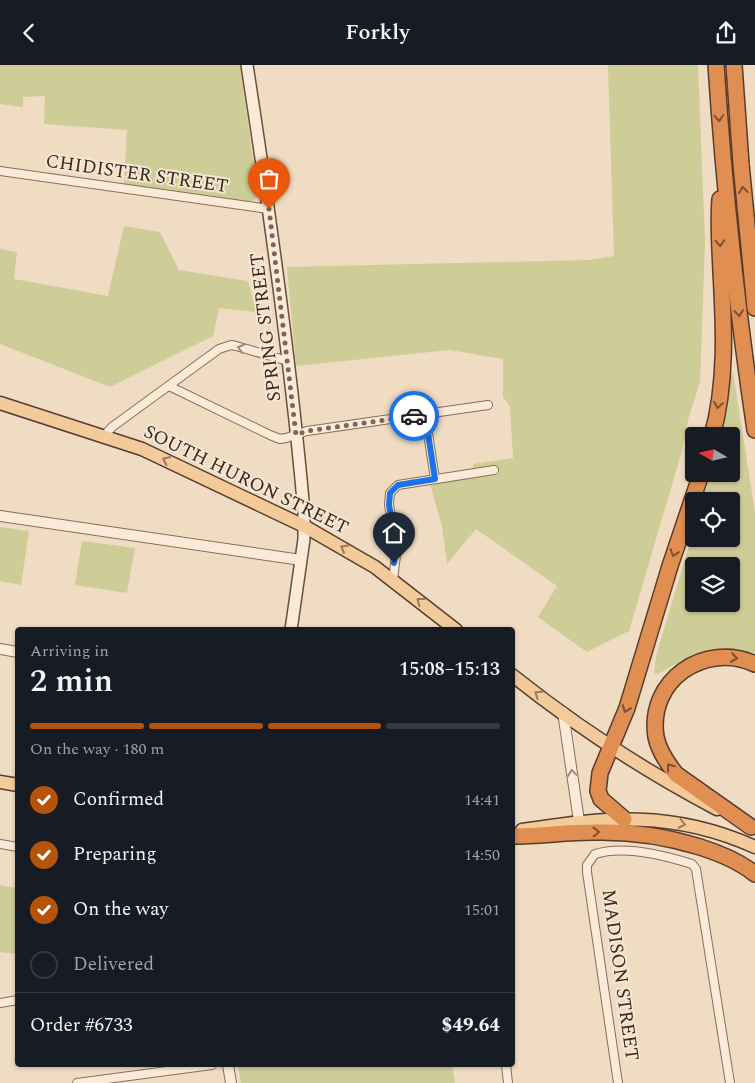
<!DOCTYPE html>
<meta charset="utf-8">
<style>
:root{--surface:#171b24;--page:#20242c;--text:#f1f3f6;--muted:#9ea1a6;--line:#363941;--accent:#b45309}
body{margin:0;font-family:Spectral,serif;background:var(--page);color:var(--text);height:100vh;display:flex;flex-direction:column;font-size:19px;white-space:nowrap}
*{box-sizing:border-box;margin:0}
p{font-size:16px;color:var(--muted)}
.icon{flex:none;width:28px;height:28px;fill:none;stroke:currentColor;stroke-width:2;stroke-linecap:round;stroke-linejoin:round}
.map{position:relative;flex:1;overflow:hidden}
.panel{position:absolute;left:15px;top:562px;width:500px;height:440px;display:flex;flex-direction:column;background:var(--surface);border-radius:5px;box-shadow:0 1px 4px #0004}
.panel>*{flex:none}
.needle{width:32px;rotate:279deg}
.tools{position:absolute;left:685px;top:362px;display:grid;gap:10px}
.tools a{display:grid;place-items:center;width:55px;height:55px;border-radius:5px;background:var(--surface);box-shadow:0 1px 4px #0004;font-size:25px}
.pin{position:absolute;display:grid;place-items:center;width:42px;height:42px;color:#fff;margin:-51px -21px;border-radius:50% 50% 50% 0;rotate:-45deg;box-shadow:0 0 5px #0007}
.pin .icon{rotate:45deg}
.courier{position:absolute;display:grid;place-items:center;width:50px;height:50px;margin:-25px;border:4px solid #1a73e8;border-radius:50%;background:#fff;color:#222;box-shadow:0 1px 6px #0007}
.headline em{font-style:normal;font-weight:600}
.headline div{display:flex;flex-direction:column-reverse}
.headline{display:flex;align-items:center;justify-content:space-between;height:85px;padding:0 15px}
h1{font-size:32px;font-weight:600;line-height:38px}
.bar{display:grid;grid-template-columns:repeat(4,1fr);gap:8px 5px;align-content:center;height:60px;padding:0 15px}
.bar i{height:6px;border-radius:4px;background:var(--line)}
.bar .on{background:var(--accent)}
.bar p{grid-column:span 4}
.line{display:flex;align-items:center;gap:12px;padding:0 15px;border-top:1px solid var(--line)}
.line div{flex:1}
ol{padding:0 15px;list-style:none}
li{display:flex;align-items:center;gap:15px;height:55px}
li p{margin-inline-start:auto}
li .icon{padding:5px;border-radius:50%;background:var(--accent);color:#fff;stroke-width:4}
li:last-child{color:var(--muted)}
li i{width:28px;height:28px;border:2px solid var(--line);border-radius:50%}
header{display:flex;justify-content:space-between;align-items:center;height:65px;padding:0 15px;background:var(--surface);font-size:22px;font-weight:600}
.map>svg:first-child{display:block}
</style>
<header><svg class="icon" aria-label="back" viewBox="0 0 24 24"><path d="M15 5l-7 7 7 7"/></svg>Forkly<svg class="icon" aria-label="share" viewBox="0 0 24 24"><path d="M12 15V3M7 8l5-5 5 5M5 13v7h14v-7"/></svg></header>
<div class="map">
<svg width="755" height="1018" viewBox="0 0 755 1018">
<rect width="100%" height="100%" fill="#efdcc3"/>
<g fill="#cecc97" fill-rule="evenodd">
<path d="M0 0H240L258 131 250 138 124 120 127 65 44 59 45 31 23 32V42L0 39Z"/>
<path d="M608 0H698L705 178 700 317 689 351 681 389 629 566 587 587 538 552 557 521 476 464 447 499 442 461 430 419 474 411 473 399 513 393 510 341 503 332V294L450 285 296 301 287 202 589 195 614 191Z"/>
<path d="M124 161 160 167 179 205 248 216 256 247 219 243 213 271 110 322 0 279V184L17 187 14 214 108 231Z"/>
<path d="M733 307 755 447V588C746 587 737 584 728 584 702 584 679 597 658 609L654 608 656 591 694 464V474H731V436H702L710 409H731V371H721L724 360 731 311ZM694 501H731V539H694Z"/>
<path d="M0 462 29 466 21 520 0 516Z"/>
<path d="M82 476 135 483 127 528 75 520Z"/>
<path d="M0 820 17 823V889L0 887Z"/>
<path d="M238 1000H452L455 1018H241Z"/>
</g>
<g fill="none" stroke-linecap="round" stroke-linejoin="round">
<g stroke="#8a6d59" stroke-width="10">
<g id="minor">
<path d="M0 106 269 144"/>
<path d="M169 321 270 370 280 374 286 373 307 366 488 340"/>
<path d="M425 349 435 414"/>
<path d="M104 371 112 362 219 284 231 280 236 281 288 296"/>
<path d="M393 515 397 482 389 440 390 428 398 420 494 405"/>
<path d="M0 779 18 782"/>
<path d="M0 938 18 935"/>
<path d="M506 1000 508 1018"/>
<path d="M77 1018 212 1000"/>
<path d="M618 1018 587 807V800L595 789C623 780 664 790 692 799L696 804 730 1018"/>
</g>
</g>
<g stroke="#8a6d59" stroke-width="12">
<g id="tertiary">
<path d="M0 451 301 495"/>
<path d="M0 584 18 587"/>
<path d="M563 647 579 756"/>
<path d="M228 1000 231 1018"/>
</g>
</g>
<g stroke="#6c4e3d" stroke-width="14">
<path id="secondary" d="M247 0C270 149 291 297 304 447V474L291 565"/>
</g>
<g stroke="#583c2e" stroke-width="15">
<g id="primary">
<path d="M0 338 142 384 304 461 375 502 456 565"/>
<path d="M512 610C576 661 645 706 717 744"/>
<path d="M0 717 18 720"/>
<path d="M522 765C608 752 673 745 755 782"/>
</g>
</g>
<g stroke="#583c2e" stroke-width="18">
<g id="motorway">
<path d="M716 0C724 122 737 244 755 365"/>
<path d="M734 0 741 99 755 243"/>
<path d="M712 371C727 318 724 261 721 207 720 182 718 158 720 134"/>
<path d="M624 754 601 734 598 726 600 708 627 643 670 501 701 409"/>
<path d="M751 762 676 709C667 698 659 686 656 672 647 615 705 576 755 599"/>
<path d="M512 771C540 771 566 767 593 767 630 766 665 771 700 782 719 788 739 796 755 809"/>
</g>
</g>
<use href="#minor" stroke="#faead7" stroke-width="8"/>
<use href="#tertiary" stroke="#faead7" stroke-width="10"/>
<use href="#secondary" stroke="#faead7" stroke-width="11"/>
<use href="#primary" stroke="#f3cb9a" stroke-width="12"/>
<use href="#motorway" stroke="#e08e52" stroke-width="15"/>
</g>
<defs><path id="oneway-chevron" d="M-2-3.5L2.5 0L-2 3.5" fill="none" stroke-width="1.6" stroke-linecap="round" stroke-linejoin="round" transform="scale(1.25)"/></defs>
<g stroke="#7c5133">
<use href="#oneway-chevron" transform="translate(719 53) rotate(86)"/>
<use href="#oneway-chevron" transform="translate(743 125) rotate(-96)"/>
<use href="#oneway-chevron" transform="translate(720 178) rotate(87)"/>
<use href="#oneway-chevron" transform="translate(739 248) rotate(84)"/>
<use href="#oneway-chevron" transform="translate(718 340) rotate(99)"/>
<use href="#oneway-chevron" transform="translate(674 488) rotate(109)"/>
<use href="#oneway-chevron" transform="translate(734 593) rotate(9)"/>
<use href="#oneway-chevron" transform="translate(626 644) rotate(110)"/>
<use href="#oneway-chevron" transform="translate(670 702) rotate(-128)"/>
<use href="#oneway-chevron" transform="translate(596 767) rotate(-1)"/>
</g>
<g stroke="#9a897a">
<use href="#oneway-chevron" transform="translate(241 283) rotate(-166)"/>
<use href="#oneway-chevron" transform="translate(572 708) rotate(-98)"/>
</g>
<g stroke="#967a5c">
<use href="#oneway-chevron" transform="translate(166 395) rotate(-155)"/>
<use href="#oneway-chevron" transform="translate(344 483) rotate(-150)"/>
<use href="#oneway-chevron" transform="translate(420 536) rotate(-143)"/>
<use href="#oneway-chevron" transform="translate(538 629) rotate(-145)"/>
<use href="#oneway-chevron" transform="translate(682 759) rotate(12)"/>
</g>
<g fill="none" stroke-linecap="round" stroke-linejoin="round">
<path stroke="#796758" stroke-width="5" stroke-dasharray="0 9" d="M269 144 296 370 307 366 414 351"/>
<path stroke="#1a73e8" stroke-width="6" d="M394 498 397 482 389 440 390 428 398 420 435 414 425 349 414 351"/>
</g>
<g text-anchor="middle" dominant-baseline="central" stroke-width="4" stroke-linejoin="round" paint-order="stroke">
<g font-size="19" fill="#3a281e" stroke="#f6e7d3">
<text transform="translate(137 109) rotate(8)">CHIDISTER STREET</text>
<text transform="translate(266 262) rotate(-97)">SPRING STREET</text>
<text transform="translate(246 415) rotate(26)">SOUTH HURON STREET</text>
<text transform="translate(620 910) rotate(82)">MADISON STREET</text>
</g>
</g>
</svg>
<div class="tools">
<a><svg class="needle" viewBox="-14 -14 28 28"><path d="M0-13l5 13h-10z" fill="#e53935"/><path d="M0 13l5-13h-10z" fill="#9ea1a6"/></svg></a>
<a><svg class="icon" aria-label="locate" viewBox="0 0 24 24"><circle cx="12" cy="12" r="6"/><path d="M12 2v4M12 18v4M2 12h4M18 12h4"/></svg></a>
<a><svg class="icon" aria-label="layers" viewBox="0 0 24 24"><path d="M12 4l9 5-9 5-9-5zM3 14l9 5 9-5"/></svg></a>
</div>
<div class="pin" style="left:269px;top:144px;background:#ea580c"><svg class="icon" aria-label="bag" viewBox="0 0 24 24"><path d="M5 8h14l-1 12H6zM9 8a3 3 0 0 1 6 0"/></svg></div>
<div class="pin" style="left:394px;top:498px;background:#1f2937"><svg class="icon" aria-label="home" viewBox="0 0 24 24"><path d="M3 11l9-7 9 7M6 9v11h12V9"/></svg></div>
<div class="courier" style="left:414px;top:351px"><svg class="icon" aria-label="car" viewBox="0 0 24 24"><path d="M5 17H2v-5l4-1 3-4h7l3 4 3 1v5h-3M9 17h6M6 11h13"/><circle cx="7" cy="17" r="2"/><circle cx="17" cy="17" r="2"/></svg></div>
<section class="panel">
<div class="headline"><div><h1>2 min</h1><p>Arriving in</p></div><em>15:08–15:13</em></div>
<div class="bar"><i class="on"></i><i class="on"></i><i class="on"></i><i></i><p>On the way · 180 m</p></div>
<ol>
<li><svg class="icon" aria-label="check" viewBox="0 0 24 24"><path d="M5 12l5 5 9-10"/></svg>Confirmed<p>14:41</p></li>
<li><svg class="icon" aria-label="check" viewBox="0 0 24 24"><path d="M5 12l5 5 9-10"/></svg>Preparing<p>14:50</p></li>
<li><svg class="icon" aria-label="check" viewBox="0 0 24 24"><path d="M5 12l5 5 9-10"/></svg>On the way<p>15:01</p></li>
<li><i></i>Delivered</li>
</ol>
<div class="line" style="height:65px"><div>Order #6733</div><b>$49.64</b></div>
</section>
</div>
